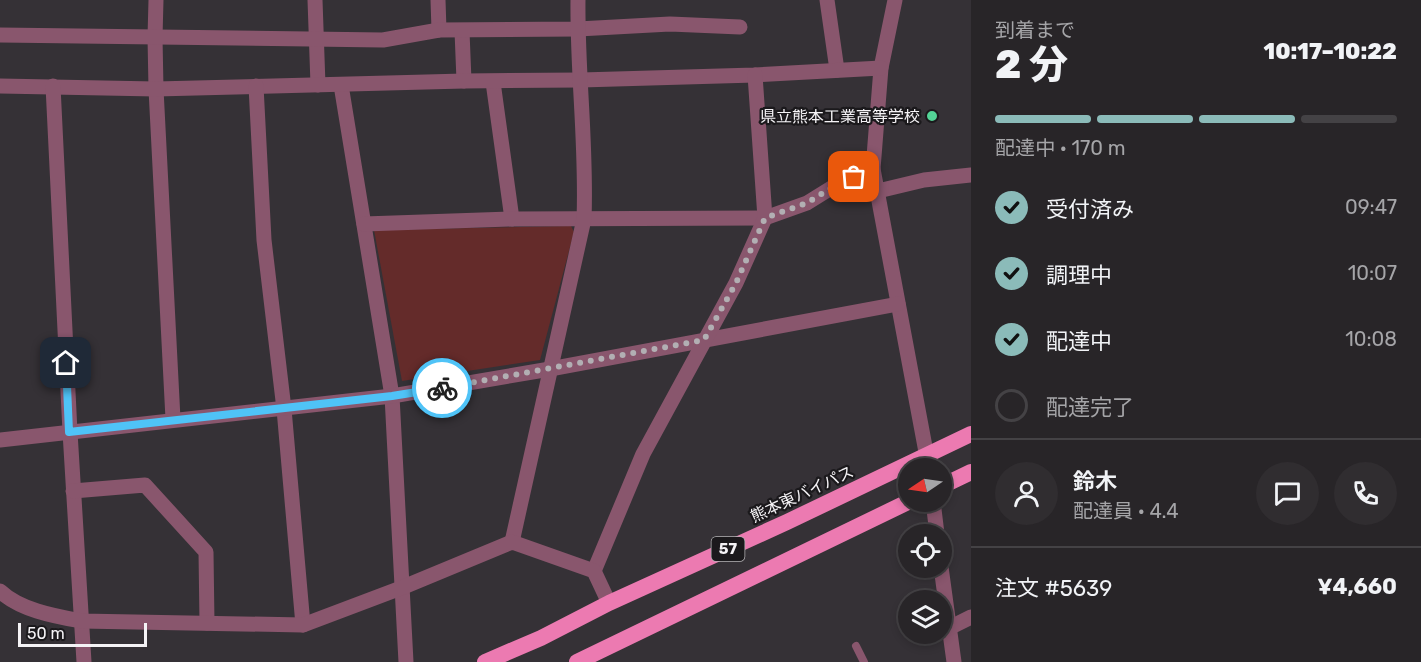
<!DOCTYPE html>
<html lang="ja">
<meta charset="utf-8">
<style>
:root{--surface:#282528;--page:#302d30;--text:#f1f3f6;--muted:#a5a5a8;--line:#444245;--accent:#8bbbb9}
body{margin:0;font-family:Rubik,"Noto Sans JP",sans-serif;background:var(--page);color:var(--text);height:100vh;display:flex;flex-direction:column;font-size:22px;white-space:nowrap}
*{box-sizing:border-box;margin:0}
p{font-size:20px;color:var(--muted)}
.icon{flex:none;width:33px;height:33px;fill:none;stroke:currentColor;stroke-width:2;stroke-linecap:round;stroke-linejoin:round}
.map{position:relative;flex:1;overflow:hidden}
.drawer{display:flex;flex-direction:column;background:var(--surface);width:450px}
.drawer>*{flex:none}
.needle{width:39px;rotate:257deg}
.tools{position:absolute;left:898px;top:458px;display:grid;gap:12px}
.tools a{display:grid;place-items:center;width:54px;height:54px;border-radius:50%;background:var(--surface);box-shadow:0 3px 9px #0003,0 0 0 2px var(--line);font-size:30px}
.scale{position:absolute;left:18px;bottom:15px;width:129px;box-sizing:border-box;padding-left:6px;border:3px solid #f5f3f6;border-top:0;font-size:16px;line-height:21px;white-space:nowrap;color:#f5f3f6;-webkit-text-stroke:4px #1b191c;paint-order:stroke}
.pin{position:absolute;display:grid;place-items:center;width:51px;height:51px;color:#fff;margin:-26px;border-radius:12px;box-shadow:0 3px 9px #0006}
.courier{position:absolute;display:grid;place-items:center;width:60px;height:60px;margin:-30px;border:4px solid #4fc3f7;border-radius:50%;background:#fff;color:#222;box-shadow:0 2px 8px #0007}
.summary em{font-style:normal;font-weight:800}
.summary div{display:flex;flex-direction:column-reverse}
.summary{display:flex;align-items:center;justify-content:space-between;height:102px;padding:0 24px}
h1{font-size:39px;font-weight:800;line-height:45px}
.bar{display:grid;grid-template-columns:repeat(4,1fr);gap:9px 6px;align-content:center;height:72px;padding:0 24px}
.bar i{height:8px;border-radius:4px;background:var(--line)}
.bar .active{background:var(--accent)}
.bar p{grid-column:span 4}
.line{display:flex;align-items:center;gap:15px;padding:0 24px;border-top:2px solid var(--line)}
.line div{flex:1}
.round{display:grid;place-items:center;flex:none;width:63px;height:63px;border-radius:32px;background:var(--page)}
ol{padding:0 24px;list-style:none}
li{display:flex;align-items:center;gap:18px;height:66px}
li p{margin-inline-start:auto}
li .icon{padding:6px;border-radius:50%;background:var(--accent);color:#111;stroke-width:4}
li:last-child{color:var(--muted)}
li i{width:33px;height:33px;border:3px solid var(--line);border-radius:50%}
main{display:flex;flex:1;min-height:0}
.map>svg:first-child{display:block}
</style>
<main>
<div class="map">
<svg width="971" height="662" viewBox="0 0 971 662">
<rect width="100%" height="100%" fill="#353136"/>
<path fill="#642b2a" d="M571 226 574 232 540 360 402 381 374 230Z"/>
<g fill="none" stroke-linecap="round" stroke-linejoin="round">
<path stroke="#89566d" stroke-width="8" d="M856 646 864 662"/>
<g stroke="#89566d" stroke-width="15">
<path d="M156 0 155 37 156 89 173 419"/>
<path d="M315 0 318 85"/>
<path d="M438 0 439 30"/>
<path d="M827 0 837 70"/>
<path d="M895 0 881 68 873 169 929 468"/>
<path d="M462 31 464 81"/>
<path d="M0 35 383 40 439 30 578 29 670 24 740 27"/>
<path d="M493 82 512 219"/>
<path d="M341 85 392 396 406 662"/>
<path d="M0 86 156 89 464 81 581 80 755 75 881 68"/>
<path d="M53 86 70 432 84 662"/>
<path d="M256 86 264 240 284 409 303 625"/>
<path d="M878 191 924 180 971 175"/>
<path d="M364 224 512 219 765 218 807 203 836 185 873 169"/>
<path d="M0 440 392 396 550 369 898 304"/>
<path d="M73 491 145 485 206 552 207 623"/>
<path d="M933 501 937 534"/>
<path d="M512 542 584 219C587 146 577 73 578 0"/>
<path d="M941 567 954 662"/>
<path d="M594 571 643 454 736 283 765 218 755 75"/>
<path d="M0 591C20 610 54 616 81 621L303 625 401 588 512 542 594 571 609 603"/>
<path d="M949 628 971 617"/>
</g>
<g stroke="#ec7ab1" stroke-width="16">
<path d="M942 486 971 472"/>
<path d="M485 662 541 638 609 603 787 522 971 434"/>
<path d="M577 662 910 501"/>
</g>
</g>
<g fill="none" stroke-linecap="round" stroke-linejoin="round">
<path stroke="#b2afb3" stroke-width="6" stroke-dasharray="0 10.8" d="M442 388 704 340 736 283 765 218 807 203 836 185 854 177"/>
<path stroke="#4fc3f7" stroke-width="8" d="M66 363 69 432 392 396 442 388"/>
</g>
<circle fill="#53d396" stroke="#1b191c" stroke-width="2" cx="932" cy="116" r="6"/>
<g text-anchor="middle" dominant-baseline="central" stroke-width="4.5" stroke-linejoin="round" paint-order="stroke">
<rect fill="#1b191c" stroke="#b4b2b5" stroke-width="1.5" x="711.5" y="537" width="33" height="24" rx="4.5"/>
<g font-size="15" font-weight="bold" fill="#f5f3f6">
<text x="728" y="549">57</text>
</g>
<g font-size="16" fill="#f5f3f6" stroke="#1b191c" text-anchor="end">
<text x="920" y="116">県立熊本工業高等学校</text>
</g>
<g font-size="16" fill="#f5f3f6" stroke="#1b191c">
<text transform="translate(802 494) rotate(-25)">熊本東バイパス</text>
</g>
</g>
</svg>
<div class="tools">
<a><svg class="needle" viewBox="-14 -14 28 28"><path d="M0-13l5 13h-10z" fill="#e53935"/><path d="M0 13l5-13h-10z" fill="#a5a5a8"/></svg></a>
<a><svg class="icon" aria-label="locate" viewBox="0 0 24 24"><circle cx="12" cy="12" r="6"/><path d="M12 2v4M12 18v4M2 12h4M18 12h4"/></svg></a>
<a><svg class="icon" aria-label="layers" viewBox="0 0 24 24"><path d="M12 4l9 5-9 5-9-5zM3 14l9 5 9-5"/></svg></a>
</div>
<div class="scale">50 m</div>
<div class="pin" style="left:854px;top:177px;background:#ea580c"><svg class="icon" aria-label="bag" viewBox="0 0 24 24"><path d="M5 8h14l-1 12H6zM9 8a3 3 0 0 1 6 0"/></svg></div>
<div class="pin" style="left:66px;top:363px;background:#1f2937"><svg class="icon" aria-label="home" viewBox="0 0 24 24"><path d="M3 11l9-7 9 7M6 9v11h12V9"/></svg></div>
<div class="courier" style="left:442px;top:388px"><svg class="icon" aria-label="bike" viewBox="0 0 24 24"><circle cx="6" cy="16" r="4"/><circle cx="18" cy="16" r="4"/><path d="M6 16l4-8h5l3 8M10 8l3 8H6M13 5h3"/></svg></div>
</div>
<section class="drawer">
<div class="summary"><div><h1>2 分</h1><p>到着まで</p></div><em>10:17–10:22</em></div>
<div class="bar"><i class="active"></i><i class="active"></i><i class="active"></i><i></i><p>配達中 · 170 m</p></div>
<ol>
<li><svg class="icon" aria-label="check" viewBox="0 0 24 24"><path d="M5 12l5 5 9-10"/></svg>受付済み<p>09:47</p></li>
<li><svg class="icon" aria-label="check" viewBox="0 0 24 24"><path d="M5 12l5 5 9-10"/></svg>調理中<p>10:07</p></li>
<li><svg class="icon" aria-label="check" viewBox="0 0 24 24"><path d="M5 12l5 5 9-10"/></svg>配達中<p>10:08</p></li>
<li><i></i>配達完了</li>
</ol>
<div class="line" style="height:108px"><a class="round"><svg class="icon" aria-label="person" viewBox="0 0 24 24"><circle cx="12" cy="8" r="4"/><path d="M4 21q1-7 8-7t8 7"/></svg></a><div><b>鈴木</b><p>配達員 · 4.4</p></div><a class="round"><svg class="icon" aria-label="chat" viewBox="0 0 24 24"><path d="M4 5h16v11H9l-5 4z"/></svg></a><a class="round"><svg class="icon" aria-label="phone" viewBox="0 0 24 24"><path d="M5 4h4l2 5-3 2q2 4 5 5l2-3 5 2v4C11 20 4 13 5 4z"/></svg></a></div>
<div class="line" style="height:78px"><div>注文 #5639</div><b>¥4,660</b></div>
</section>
</main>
